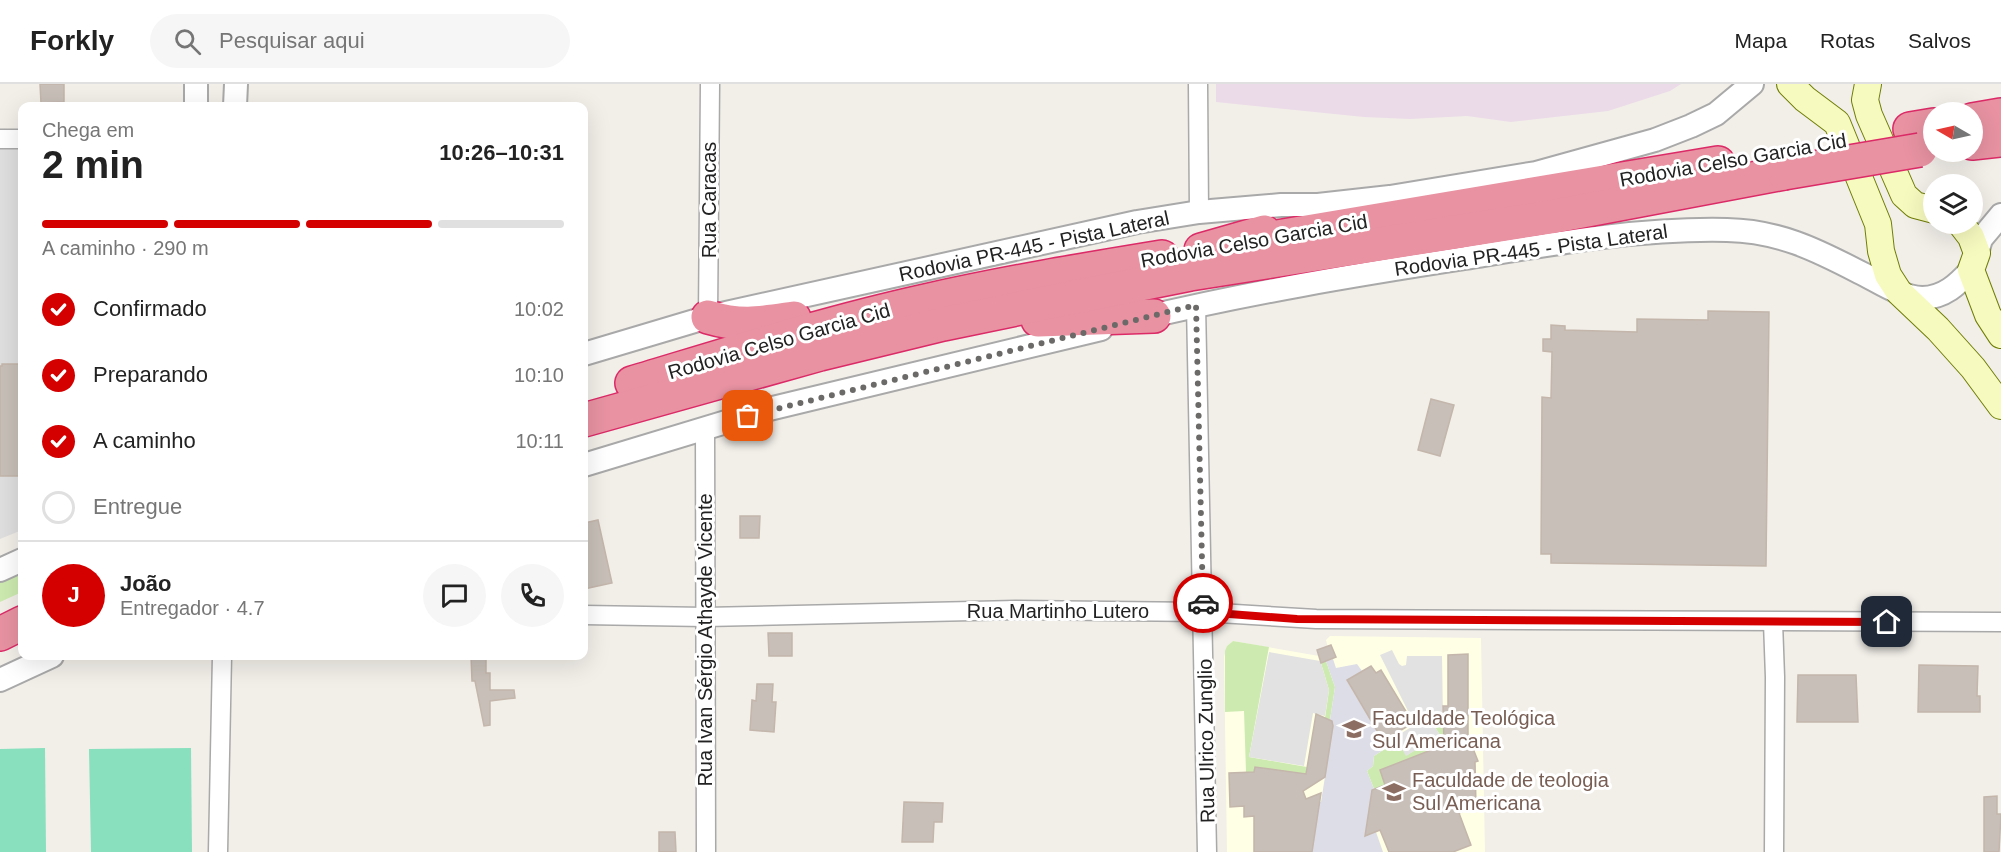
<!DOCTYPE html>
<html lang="pt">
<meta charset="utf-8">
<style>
:root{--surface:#fff;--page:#f6f6f6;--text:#222;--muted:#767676;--line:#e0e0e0;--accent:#d40000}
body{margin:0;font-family:Arial,sans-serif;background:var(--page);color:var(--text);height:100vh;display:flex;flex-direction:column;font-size:22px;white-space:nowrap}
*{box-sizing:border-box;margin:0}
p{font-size:20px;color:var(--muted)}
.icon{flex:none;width:33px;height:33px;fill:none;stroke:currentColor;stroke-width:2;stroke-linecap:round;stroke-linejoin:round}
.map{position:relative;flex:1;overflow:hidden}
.side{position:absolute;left:18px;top:18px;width:570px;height:558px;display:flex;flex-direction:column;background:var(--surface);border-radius:12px;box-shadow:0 6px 24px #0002}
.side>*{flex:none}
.needle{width:39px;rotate:279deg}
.tools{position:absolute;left:1923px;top:18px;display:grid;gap:12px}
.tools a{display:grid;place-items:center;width:60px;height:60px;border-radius:50%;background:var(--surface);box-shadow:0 6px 24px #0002;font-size:30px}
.pin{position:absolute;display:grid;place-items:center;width:51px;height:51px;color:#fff;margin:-26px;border-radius:12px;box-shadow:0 3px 9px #0006}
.courier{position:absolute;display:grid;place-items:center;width:60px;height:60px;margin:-30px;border:4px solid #d40000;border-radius:50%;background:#fff;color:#222;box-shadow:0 2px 8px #0007}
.summary em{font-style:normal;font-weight:600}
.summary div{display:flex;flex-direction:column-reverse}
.summary{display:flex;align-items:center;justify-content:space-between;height:102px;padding:0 24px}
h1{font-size:39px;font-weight:600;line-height:45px}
.bar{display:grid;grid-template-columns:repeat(4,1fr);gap:9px 6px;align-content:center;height:72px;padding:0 24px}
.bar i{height:8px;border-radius:4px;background:var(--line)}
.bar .active{background:var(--accent)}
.bar p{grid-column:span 4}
.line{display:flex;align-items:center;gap:15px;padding:0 24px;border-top:2px solid var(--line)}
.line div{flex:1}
.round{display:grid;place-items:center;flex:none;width:63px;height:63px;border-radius:32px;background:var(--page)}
ol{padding:0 24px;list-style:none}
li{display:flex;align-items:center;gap:18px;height:66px}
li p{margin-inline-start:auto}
li .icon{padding:6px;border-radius:50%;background:var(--accent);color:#fff;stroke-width:4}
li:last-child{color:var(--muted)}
li i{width:33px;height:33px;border:3px solid var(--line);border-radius:50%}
header{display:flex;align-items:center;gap:36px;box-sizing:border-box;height:84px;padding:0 30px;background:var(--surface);border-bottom:2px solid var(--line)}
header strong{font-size:28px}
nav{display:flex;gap:33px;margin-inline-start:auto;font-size:21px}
.search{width:420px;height:54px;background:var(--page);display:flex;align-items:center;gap:15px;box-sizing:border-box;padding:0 21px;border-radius:33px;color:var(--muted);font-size:22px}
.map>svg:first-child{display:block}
</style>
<header>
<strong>Forkly</strong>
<div class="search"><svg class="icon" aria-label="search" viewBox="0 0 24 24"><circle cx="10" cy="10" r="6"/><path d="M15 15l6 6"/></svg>Pesquisar aqui</div>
<nav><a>Mapa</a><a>Rotas</a><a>Salvos</a></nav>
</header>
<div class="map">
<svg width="2001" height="768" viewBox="0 0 2001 768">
<rect width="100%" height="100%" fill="#f2efe9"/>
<path fill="#e0dfdf" d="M0 61H22V446L0 455Z"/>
<path fill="#ebdbe8" d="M1216 0H1681L1670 7 1608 27 1511 38 1467 32 1410 35 1364 33 1216 18Z"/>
<path fill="#ffffe5" d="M1330 552 1481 554 1485 768H1227L1224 573 1227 562 1233 557 1319 572 1329 568 1326 556Z"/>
<g fill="#cdebb0">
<path d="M22 484V508L0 518V493Z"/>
<path d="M1233 557 1269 563 1249 673 1307 683 1303 707 1298 689 1255 683 1253 699 1246 688 1244 627 1225 628V567L1227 562Z"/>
<path d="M1326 577 1335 603 1330 636 1325 634 1329 606 1321 579Z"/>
<path d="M1436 635H1443L1461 654 1380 686 1385 701 1374 705 1367 687 1373 682 1374 672 1397 657 1407 671 1440 651 1433 640Z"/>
</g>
<g fill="#88e0be">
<path d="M45 664 46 768H0V665Z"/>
<path d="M191 664 192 768H91L89 665Z"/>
</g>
<g fill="#e2e2e2">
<path d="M1392 566 1399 580 1402 582 1406 581 1407 572H1442L1443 635H1436L1433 640 1440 651 1406 672 1395 653 1413 642V637L1380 571Z"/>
<path d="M1269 568 1320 577 1321 579 1329 606 1325 632 1313 629 1304 682 1249 673Z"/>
</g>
<path fill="#dddde8" d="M1333 575 1336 584 1357 580 1362 587 1347 597 1383 657 1394 651 1397 657 1374 672 1373 682 1367 687 1374 705 1372 706 1365 751 1376 748 1383 768H1312L1275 711 1321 718 1333 642 1330 636 1335 603 1326 577Z"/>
<g fill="#c7bfb8" stroke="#c4b6ab" stroke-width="1.5">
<path d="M40 0H64V18L41 19Z"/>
<path d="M1708 227 1769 228 1766 482 1551 479V470H1541L1542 313 1551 314 1552 268 1543 267V255H1551V241L1565 242V246L1637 248V235L1708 236Z"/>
<path d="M2 280H22V392H0V282H2Z"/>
<path d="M1431 315 1454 321 1440 372 1418 366Z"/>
<path d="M740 432H760L759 454H740Z"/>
<path d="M598 436 612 499 584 505V489L587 488 584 472V439Z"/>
<path d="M768 549H792V572H769Z"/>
<path d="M1331 561 1336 573 1321 579 1317 566Z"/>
<path d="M1468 570V652L1478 677 1475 678 1476 722 1459 729 1471 761 1453 768H1389L1380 746 1365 752 1372 706 1385 701 1380 686 1444 661 1443 622H1448V571Z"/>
<path d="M471 572H486V589H490V606H514L515 614 490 617V641L484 642 475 597H472Z"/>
<path d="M1919 581 1978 582 1977 612H1980V628H1918Z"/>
<path d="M1371 582 1376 589 1381 586 1413 639 1383 657 1347 596Z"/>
<path d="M1798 591H1856L1858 638H1797Z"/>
<path d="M757 600H773L772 618H776L774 648 750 646 752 616 756 617Z"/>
<path d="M1316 630 1332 637 1333 642 1325 693 1303 707 1306 715 1321 709 1312 768H1254V732L1244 733V722L1230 723 1229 689 1254 688 1255 683 1306 690Z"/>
<path d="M1997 712V730H2001L1999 768H1984V713Z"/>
<path d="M904 718 943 719 942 738H934L933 758H902Z"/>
<path d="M659 748H675L676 768H659Z"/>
</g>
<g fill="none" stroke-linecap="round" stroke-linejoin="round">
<g stroke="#a9a9a9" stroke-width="21">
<g id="minor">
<path d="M1198 0 1199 128"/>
<path d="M0 55H22"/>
<path d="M1196 221 1207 768"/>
<path d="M708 233 710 0"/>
<path d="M705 345 706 768"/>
<path d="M584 531 705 533 1016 526 1203 528 1316 535 2001 538"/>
<path d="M1773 538 1775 593 1774 768"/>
<path d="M218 768 222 572"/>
</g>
</g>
<g stroke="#a9a9a9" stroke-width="26">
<g id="tertiary">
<path d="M196 22V0"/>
<path d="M235 22 236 0"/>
<path d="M1977 169 1981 155 2001 131"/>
<path d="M1139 235C1247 209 1355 191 1465 174 1551 160 1639 144 1727 146 1778 147 1815 165 1859 188 1878 197 1900 213 1922 214 1944 214 1958 200 1971 186"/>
<path d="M584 270 708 233 1137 138 1199 128 1281 121H1318L1390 113 1536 89 1655 56 1691 42 1716 30 1752 0"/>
<path d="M584 381 769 325 1101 245"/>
<path d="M0 486 22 476"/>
<path d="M0 596 52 572"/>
</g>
</g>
<g stroke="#707d05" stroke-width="28">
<g id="secondary">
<path d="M1790 0 1805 15 1837 39 1878 140 1881 167 1888 191 1899 208 1938 245 1973 284 2001 322"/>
<path d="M1868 0 1865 16 1869 31 1904 111 1915 121 1934 126"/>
<path d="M1961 140 1971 153 1977 169 1971 186 1988 231 2001 251"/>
</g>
</g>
<g stroke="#dc2a67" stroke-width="36">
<g id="motorway">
<path d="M1972 36 2001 31"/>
<path d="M1910 45 1934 41"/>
<path d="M1972 59 2001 56"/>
<path d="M1242 159 1718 79"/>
<path d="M1201 166 1264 148"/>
<path d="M708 233C742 243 760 239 794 234"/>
<path d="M1038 236 1154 232"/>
<path d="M632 299C729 270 826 239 925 217 1004 199 1083 186 1162 173"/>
<path d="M584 336 820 270 943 240 1040 220 1190 190 1550 133 1784 89"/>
<path d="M0 550 22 539"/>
</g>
</g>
<use href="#minor" stroke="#fff" stroke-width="18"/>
<use href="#tertiary" stroke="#fff" stroke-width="22"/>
<use href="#secondary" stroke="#f7fabf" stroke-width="26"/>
<use href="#motorway" stroke="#e892a2" stroke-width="33"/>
<g stroke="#dc2a67" stroke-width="36" stroke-linecap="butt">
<path id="motorway-bridge" d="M1784 89 1920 66"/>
</g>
<use href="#motorway-bridge" stroke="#e892a2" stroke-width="33"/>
</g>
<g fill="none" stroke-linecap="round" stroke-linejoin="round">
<path stroke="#6b6a68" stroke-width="6" stroke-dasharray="0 10.8" d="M748 332 1196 221 1203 519"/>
<path stroke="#d40000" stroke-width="8" d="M1203 519V528L1297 535 1887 538"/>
</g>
<defs>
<g id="university-bare" transform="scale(1.8)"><path d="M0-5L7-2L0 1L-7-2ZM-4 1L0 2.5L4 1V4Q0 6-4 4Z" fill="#8d6e63" stroke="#fff" stroke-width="2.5" paint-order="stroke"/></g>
</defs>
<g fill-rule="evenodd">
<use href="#university-bare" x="1354" y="645"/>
<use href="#university-bare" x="1394" y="708"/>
</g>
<g text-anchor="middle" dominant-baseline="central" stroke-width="6" stroke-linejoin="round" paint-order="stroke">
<g font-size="20" fill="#222" stroke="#fff">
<text transform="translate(1733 76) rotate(-10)">Rodovia Celso Garcia Cid</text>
<text transform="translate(709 116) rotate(-90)">Rua Caracas</text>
<text transform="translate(1254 157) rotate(-10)">Rodovia Celso Garcia Cid</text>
<text transform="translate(1034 162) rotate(-12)">Rodovia PR-445 - Pista Lateral</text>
<text transform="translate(1531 166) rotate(-8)">Rodovia PR-445 - Pista Lateral</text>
<text transform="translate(779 257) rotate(-16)">Rodovia Celso Garcia Cid</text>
<text x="1058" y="527">Rua Martinho Lutero</text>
<text transform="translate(705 556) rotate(-90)">Rua Ivan Sérgio Athayde Vicente</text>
<text transform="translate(1206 657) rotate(-91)">Rua Ulrico Zunglio</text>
</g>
<g font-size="20" fill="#785e54" stroke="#fff" text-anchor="start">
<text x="1372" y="634">Faculdade Teológica<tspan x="1372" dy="23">Sul Americana</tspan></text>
<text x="1412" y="696">Faculdade de teologia<tspan x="1412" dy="23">Sul Americana</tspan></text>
</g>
</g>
</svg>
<div class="tools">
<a><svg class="needle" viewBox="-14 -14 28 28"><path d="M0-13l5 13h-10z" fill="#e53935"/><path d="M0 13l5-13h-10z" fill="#767676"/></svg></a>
<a><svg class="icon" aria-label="layers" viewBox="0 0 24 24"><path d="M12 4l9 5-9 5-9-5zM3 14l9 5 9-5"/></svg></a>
</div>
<div class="pin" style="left:748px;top:332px;background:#ea580c"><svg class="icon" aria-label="bag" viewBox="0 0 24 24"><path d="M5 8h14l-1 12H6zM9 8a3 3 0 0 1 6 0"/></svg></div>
<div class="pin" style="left:1887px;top:538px;background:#1f2937"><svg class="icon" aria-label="home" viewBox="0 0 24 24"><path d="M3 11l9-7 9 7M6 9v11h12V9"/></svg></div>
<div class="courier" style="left:1203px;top:519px"><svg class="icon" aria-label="car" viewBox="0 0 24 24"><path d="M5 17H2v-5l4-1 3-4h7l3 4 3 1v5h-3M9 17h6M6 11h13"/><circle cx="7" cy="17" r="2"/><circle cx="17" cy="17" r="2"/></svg></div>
<section class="side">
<div class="summary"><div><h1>2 min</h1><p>Chega em</p></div><em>10:26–10:31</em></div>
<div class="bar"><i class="active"></i><i class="active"></i><i class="active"></i><i></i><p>A caminho · 290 m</p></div>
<ol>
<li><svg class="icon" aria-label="check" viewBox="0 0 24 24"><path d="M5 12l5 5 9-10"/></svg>Confirmado<p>10:02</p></li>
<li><svg class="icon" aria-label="check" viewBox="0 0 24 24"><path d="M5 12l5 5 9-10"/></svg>Preparando<p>10:10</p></li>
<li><svg class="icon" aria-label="check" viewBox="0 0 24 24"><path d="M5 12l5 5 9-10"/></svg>A caminho<p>10:11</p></li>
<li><i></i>Entregue</li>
</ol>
<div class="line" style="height:108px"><b class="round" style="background:var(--accent);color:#fff">J</b><div><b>João</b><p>Entregador · 4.7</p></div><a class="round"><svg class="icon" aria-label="chat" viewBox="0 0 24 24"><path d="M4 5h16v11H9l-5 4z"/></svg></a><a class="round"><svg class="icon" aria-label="phone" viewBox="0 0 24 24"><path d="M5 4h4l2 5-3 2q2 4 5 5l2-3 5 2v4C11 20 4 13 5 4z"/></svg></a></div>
</section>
</div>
